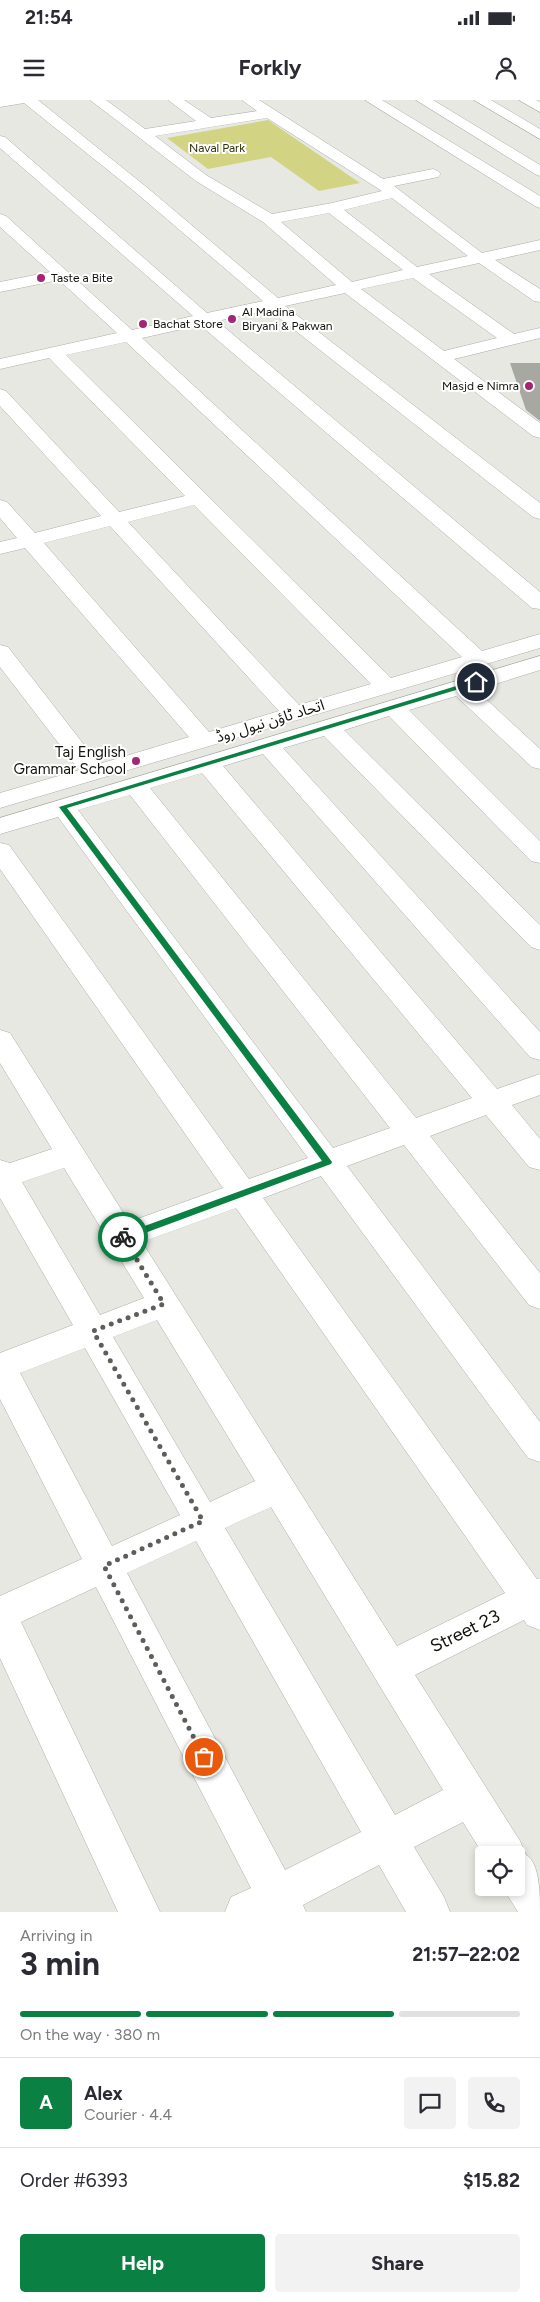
<!DOCTYPE html>
<meta charset="utf-8">
<style>
:root{--surface:#fff;--page:#f2f2f3;--text:#2b2b33;--muted:#7c7c81;--line:#e1e1e2;--accent:#0b8043}
body{margin:0;font-family:Figtree,"Noto Sans Arabic",sans-serif;background:var(--page);color:var(--text);height:100vh;display:flex;flex-direction:column;font-size:19px;white-space:nowrap}
*{box-sizing:border-box;margin:0}
p{font-size:16px;color:var(--muted)}
.icon{flex:none;width:28px;height:28px;fill:none;stroke:currentColor;stroke-width:2;stroke-linecap:round;stroke-linejoin:round}
.map{position:relative;height:1812px;overflow:hidden}
.details{display:flex;flex-direction:column;background:var(--surface);flex:1}
.details>*{flex:none}
.fabs{position:absolute;left:475px;top:1746px;display:grid;gap:10px}
.fabs a{display:grid;place-items:center;width:50px;height:50px;border-radius:5px;background:var(--surface);box-shadow:0 2px 8px #0003;font-size:25px}
.pin{position:absolute;display:grid;place-items:center;width:42px;height:42px;color:#fff;margin:-21px;border:2px solid #fff;border-radius:50%;box-shadow:0 1px 5px #0007}
.courier{position:absolute;display:grid;place-items:center;width:50px;height:50px;margin:-25px;border:4px solid #0b8043;border-radius:50%;background:#fff;color:#222;box-shadow:0 1px 6px #0007}
.overview em{font-style:normal;font-weight:700}
.overview div{display:flex;flex-direction:column-reverse}
.overview{display:flex;align-items:center;justify-content:space-between;height:85px;padding:0 20px}
h1{font-size:32px;font-weight:700;line-height:38px}
.bar{display:grid;grid-template-columns:repeat(4,1fr);gap:8px 5px;align-content:center;height:60px;padding:0 20px}
.bar i{height:6px;border-radius:4px;background:var(--line)}
.bar .current{background:var(--accent)}
.bar p{grid-column:span 4}
.line{display:flex;align-items:center;gap:12px;padding:0 20px;border-top:1px solid var(--line)}
.line div{flex:1}
.round{display:grid;place-items:center;flex:none;width:52px;height:52px;border-radius:5px;background:var(--page)}
.action{display:flex;gap:10px;margin-top:auto;padding:10px 20px}
.action a{flex:1;height:58px;border-radius:5px;background:var(--accent);color:#fff;font-size:20px;font-weight:700;line-height:58px;text-align:center}
.action a+a{background:var(--page);color:var(--text)}
.status{display:flex;justify-content:space-between;align-items:center;height:35px;padding:0 25px;background:var(--surface);direction:ltr}
.status svg{height:14px;fill:currentColor}
header{display:flex;justify-content:space-between;align-items:center;height:65px;padding:0 20px;background:var(--surface);font-size:22px;font-weight:700}
.map>svg:first-child{display:block}
</style>
<div class="status"><b>21:54</b><svg viewBox="0 0 49 12"><path d="M0 12V9h3v3zM5 12V6h3v6zM10 12V3h3v9zM15 12V0h3v12zM26 1h20v11H26zM47 4h2v5h-2z"/></svg></div>
<header><svg class="icon" aria-label="menu" viewBox="0 0 24 24"><path d="M4 6h16M4 12h16M4 18h16"/></svg>Forkly<svg class="icon" aria-label="person" viewBox="0 0 24 24"><circle cx="12" cy="8" r="4"/><path d="M4 21q1-7 8-7t8 7"/></svg></header>
<div class="map">
<svg width="540" height="1812" viewBox="0 0 540 1812">
<rect width="100%" height="100%" fill="#e7e8e1"/>
<path fill="#d2d484" d="M268 20 360 83 319 91 271 57 208 69 167 38Z"/>
<path fill="#a7a8a1" d="M510 263H540V321L526 310Z"/>
<g fill="none" stroke-linecap="round" stroke-linejoin="round">
<g stroke="#adada7" stroke-width="1">
<g id="minor">
<path d="M0 0H38L144 85 278 198 336 185 263 122 196 81 90 0H106L145 29 196 21 168 0H184L211 18 257 11 242 0H259L383 79 433 69 438 71 441 74 438 77 394 86 482 153 540 140V150L495 160 540 189V202L534 201 479 163 429 174 514 234 540 228V238L454 259 540 323V338L533 336 345 193 285 206 540 403V419L533 417 269 210 217 221 540 492V509L532 508 200 225 142 238 482 551 540 534V548L0 708V693L79 670 0 567V545L8 547 99 664 189 637 25 448 0 454V442L17 438 0 418V400L7 402 35 433 101 416 0 306V289L6 291 119 412 185 396 49 258 0 269V259L117 233 59 180 0 192V182L50 172 0 127V114L6 116 132 230 193 216 0 48V36L5 37 207 213 263 201 134 91 24 3 0 7ZM267 18 382 91 332 103 272 114 206 75 155 36ZM392 98 468 156 417 167 344 110ZM329 113 403 170 352 182 281 122ZM413 178 497 238 444 251 361 189ZM126 242 462 557 391 578 66 255ZM194 405 371 584 299 605 128 422ZM110 426 279 611 209 632 44 443Z"/>
<path d="M365 0H382L540 96V108L535 106Z"/>
<path d="M416 0H433L540 65V76L535 74Z"/>
<path d="M474 0H491L540 29V39Z"/>
<path d="M519 0H536L540 2V12Z"/>
<path d="M540 556V570L476 590 540 649V669L532 667 456 596 409 610 540 741V763L531 761 389 616 344 630 540 825V850L531 847 324 636 283 648 540 932V960L530 957 263 654 223 666 497 989 540 974V995L512 1005 540 1039V1070L529 1067 486 1015 430 1036 540 1173V1209L529 1205 404 1045 347 1066 540 1322V1362L528 1358 321 1076 263 1098 537 1479 540 1478V1530L527 1525 524 1520 415 1575 520 1741 526 1755C540 1763 540 1795 540 1812H518L503 1788H516V1755L484 1756 463 1722 414 1747 444 1797 450 1812H406L379 1765 303 1805 306 1812H225L231 1797 251 1788 96 1487 21 1522 160 1812H118L0 1558V1496L82 1459 0 1299V1253L73 1225 0 1098V1060L10 1063 52 1049 0 963V930L10 933 129 1122 223 1088 0 769V743L9 745 249 1079 308 1058 58 717 0 734V718ZM202 673 472 998 416 1018 150 688ZM130 695 390 1028 333 1048 78 710ZM64 1068 144 1198 100 1215 22 1082ZM236 1108 505 1493 397 1546 142 1142ZM157 1220 255 1381 210 1402 113 1237ZM85 1248 180 1415 112 1446 20 1273ZM271 1407 443 1690 395 1715 225 1428ZM196 1441 361 1732 285 1770 127 1473Z"/>
</g>
</g>
<use href="#minor" fill="#fff" fill-rule="evenodd"/>
</g>
<path fill="#0b8043" d="M476 580 479 581V583L67 708 332 1062 331 1064 126 1140H120V1135L322 1061 59 707Z"/>
<g fill="none" stroke-linecap="round" stroke-linejoin="round">
<path stroke="#5d5d59" stroke-width="5" stroke-dasharray="0 9" d="M123 1137 164 1204 93 1231 203 1421 104 1466 204 1657"/>
</g>
<g fill="#a42475" stroke="#fffffe" stroke-width="2">
<circle cx="41" cy="178" r="5"/>
<circle cx="232" cy="219" r="5"/>
<circle cx="143" cy="224" r="5"/>
<circle cx="529" cy="286" r="5"/>
<circle cx="136" cy="661" r="5"/>
</g>
<g text-anchor="middle" dominant-baseline="central" stroke-width="4" stroke-linejoin="round" paint-order="stroke">
<g font-size="12" fill="#30300c" stroke="#fffffe">
<text x="217" y="48">Naval Park</text>
</g>
<g font-size="12" fill="#121210" stroke="#fffffe" text-anchor="start">
<text x="51" y="178">Taste a Bite</text>
<text x="242" y="212">Al Madina<tspan x="242" dy="14">Biryani &amp; Pakwan</tspan></text>
<text x="153" y="224">Bachat Store</text>
<text x="519" y="286" text-anchor="end">Masjd e Nimra</text>
</g>
<g font-size="15" fill="#121210" stroke="#fffffe">
<text transform="translate(270 621) rotate(-17)">اتحاد ٹاؤن نیول روڈ</text>
</g>
<g font-size="15" fill="#121210" stroke="#fffffe" text-anchor="end">
<text x="126" y="652">Taj English<tspan x="126" dy="17">Grammar School</tspan></text>
</g>
<g font-size="18" fill="#121210" stroke="#fffffe">
<text transform="translate(465 1531) rotate(-26)">Street 23</text>
</g>
</g>
</svg>
<div class="fabs">
<a><svg class="icon" aria-label="locate" viewBox="0 0 24 24"><circle cx="12" cy="12" r="6"/><path d="M12 2v4M12 18v4M2 12h4M18 12h4"/></svg></a>
</div>
<div class="pin" style="left:204px;top:1657px;background:#ea580c"><svg class="icon" aria-label="bag" viewBox="0 0 24 24"><path d="M5 8h14l-1 12H6zM9 8a3 3 0 0 1 6 0"/></svg></div>
<div class="pin" style="left:476px;top:582px;background:#1f2937"><svg class="icon" aria-label="home" viewBox="0 0 24 24"><path d="M3 11l9-7 9 7M6 9v11h12V9"/></svg></div>
<div class="courier" style="left:123px;top:1137px"><svg class="icon" aria-label="bike" viewBox="0 0 24 24"><circle cx="6" cy="16" r="4"/><circle cx="18" cy="16" r="4"/><path d="M6 16l4-8h5l3 8M10 8l3 8H6M13 5h3"/></svg></div>
</div>
<section class="details">
<div class="overview"><div><h1>3 min</h1><p>Arriving in</p></div><em>21:57–22:02</em></div>
<div class="bar"><i class="current"></i><i class="current"></i><i class="current"></i><i></i><p>On the way · 380 m</p></div>
<div class="line" style="height:90px"><b class="round" style="background:var(--accent);color:#fff">A</b><div><b>Alex</b><p>Courier · 4.4</p></div><a class="round"><svg class="icon" aria-label="chat" viewBox="0 0 24 24"><path d="M4 5h16v11H9l-5 4z"/></svg></a><a class="round"><svg class="icon" aria-label="phone" viewBox="0 0 24 24"><path d="M5 4h4l2 5-3 2q2 4 5 5l2-3 5 2v4C11 20 4 13 5 4z"/></svg></a></div>
<div class="line" style="height:65px"><div>Order #6393</div><b>$15.82</b></div>
<div class="action"><a>Help</a><a>Share</a></div>
</section>
